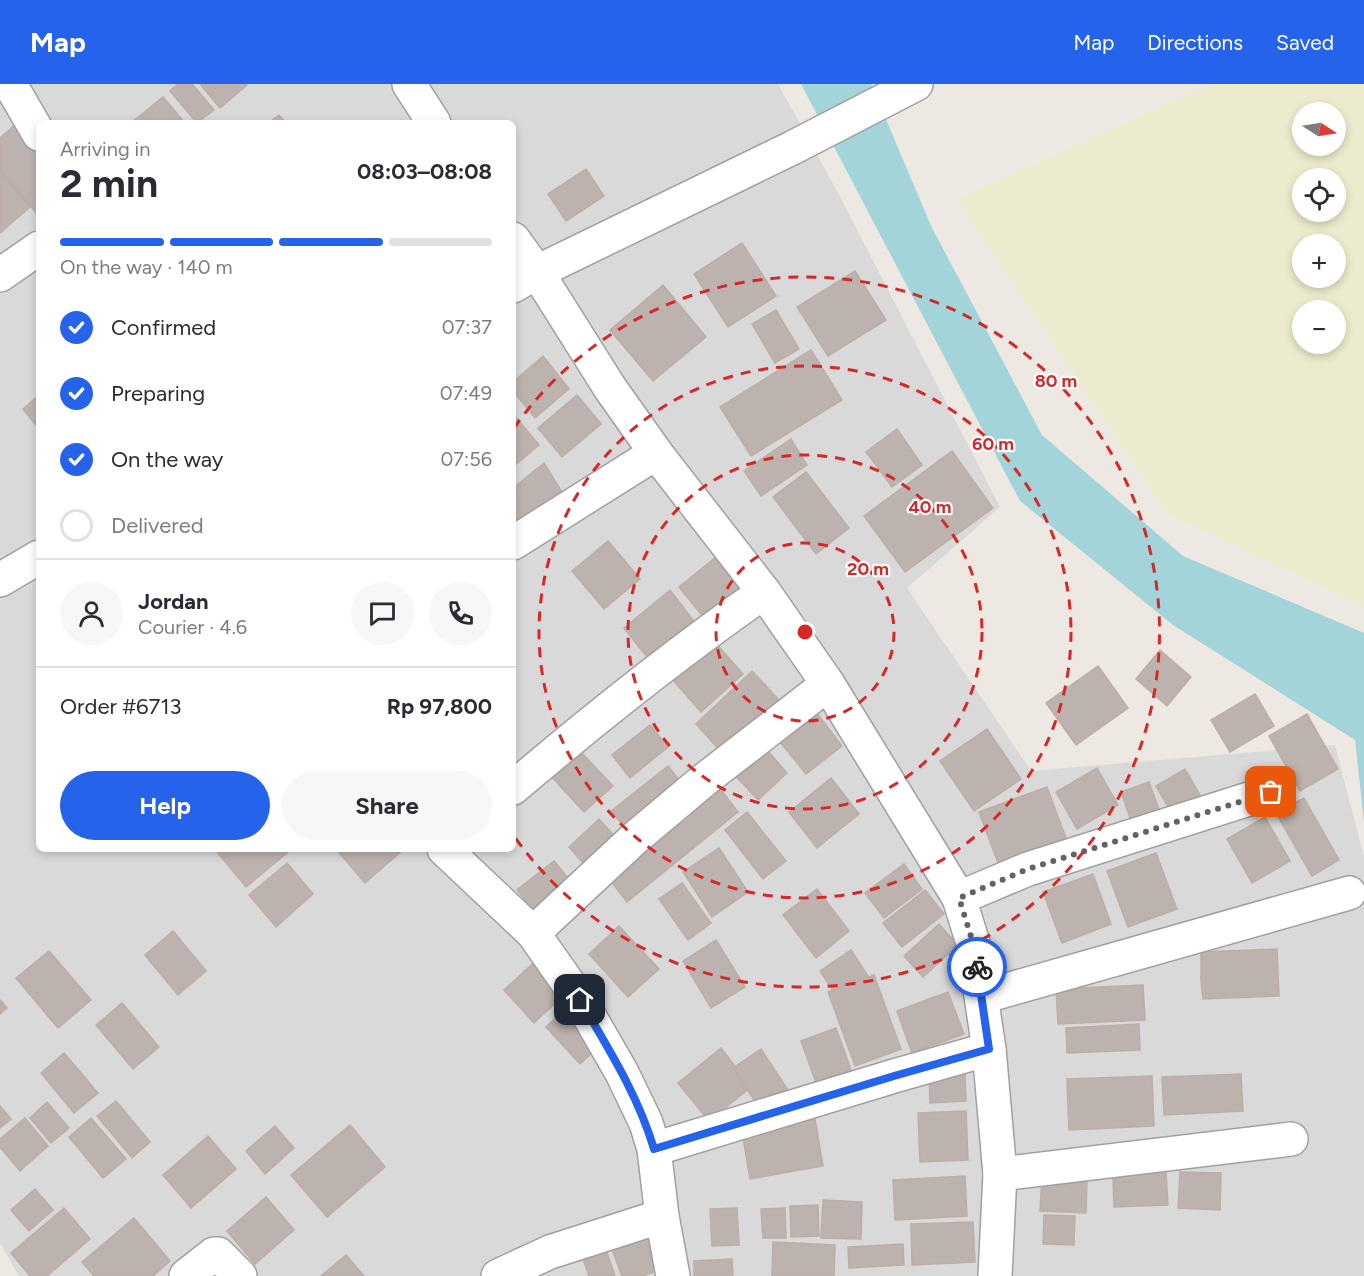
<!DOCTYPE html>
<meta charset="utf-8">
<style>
:root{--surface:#fff;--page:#f7f7f7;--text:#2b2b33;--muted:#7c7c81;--line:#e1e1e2;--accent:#2563eb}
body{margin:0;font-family:Figtree,sans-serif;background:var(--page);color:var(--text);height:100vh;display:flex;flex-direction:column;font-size:22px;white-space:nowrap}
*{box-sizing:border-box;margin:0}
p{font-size:20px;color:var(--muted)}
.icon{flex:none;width:33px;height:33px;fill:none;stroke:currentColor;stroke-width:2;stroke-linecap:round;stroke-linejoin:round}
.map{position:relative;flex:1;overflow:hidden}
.details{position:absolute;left:36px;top:36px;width:480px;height:732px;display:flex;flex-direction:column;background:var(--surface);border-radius:9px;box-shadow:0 3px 9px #0003}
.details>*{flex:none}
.needle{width:39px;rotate:102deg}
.buttons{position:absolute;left:1292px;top:18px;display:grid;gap:12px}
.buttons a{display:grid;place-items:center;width:54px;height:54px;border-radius:50%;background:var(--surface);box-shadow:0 3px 9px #0003;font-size:30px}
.pin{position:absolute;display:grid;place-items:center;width:51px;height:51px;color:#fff;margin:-26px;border-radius:12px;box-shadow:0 3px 9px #0006}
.courier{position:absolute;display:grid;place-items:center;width:60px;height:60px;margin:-30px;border:4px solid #2563eb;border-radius:50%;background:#fff;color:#222;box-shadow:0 2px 8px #0007}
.summary em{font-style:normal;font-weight:700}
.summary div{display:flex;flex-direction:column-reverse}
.summary{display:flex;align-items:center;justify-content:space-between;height:102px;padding:0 24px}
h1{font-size:39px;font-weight:700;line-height:45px}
.bar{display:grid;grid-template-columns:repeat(4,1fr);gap:9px 6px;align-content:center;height:72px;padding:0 24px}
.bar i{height:8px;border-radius:4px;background:var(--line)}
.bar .selected{background:var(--accent)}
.bar p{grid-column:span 4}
.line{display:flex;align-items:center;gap:15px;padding:0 24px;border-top:2px solid var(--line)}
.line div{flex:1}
.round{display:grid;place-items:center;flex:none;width:63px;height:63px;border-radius:32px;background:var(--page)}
ol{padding:0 24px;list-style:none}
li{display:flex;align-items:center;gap:18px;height:66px}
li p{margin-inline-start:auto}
li .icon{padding:6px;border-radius:50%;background:var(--accent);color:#fff;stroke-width:4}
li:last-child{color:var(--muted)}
li i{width:33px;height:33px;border:3px solid var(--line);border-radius:50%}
.cta{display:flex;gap:12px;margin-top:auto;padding:12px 24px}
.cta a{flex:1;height:69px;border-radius:36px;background:var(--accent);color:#fff;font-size:24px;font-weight:700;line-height:69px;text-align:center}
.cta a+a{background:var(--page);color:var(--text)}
header{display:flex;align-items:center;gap:36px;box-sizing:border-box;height:84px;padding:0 30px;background:var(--accent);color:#fff}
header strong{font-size:28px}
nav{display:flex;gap:33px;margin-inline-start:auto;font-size:21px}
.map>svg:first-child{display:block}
</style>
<header>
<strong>Map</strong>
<nav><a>Map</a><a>Directions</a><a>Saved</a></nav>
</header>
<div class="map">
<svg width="1364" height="1192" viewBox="0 0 1364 1192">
<rect width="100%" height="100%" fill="#ede8e2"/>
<path fill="#dad9d9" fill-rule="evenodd" d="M0 0H778L837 107 1000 423 907 504 1031 687 1335 661 1364 773V1192H19L0 1159ZM39 39H513V765H39Z"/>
<path fill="#ecebcd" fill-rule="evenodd" d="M1212 0H1364V522L1168 430 957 115ZM1302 28H1335V62H1302ZM1302 94H1335V128H1302ZM1302 160H1335V194H1302ZM1302 226H1335V260H1302Z"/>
<path fill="#a3d4da" d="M801 0H871L932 144 1042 351 1183 472 1364 549V738L1355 656 1173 541 1020 417Z"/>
<g fill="#bdb3ae" stroke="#beada5" stroke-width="1.5">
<path d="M178 0H192L214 26 197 39 170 7Z"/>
<path d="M200 0H246L247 1 220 24Z"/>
<path d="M163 13 185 39H131Z"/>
<path d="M279 31 286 39H269Z"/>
<path d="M18 38 39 63V132L0 86V54Z"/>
<path d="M586 85 604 112 566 137 548 110Z"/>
<path d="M0 88 30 123 0 149Z"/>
<path d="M742 159 776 212 728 243 694 190Z"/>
<path d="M855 187 886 236 828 272 797 223Z"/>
<path d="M663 201 706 253 653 297 610 246Z"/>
<path d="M776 226 799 265 775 279 752 240Z"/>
<path d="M811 266 842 316 751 372 720 323Z"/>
<path d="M543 272 569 305 535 334 513 307V298Z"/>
<path d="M39 311V345L23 325Z"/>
<path d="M577 311 601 340 562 373 538 344Z"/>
<path d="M513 330 539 361 513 383Z"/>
<path d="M897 345 922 381 892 403 866 368Z"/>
<path d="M791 355 807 381 761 412 744 387Z"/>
<path d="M952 367 993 424 905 488 864 432Z"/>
<path d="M544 379 562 408 515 448 513 445V404Z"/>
<path d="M806 388 849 444 816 470 773 413Z"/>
<path d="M608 457 640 495 604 525 572 487Z"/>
<path d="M716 473 742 505 705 535 679 503Z"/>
<path d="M670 506 696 540 650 577 624 544Z"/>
<path d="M714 557 743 590 701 628 672 595Z"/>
<path d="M1160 566 1191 593 1167 622 1136 595Z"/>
<path d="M1098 582 1128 624 1076 661 1046 619Z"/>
<path d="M752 587 780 617 723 670 696 640Z"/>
<path d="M1255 610 1274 642 1230 668 1211 636Z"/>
<path d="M810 620 842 662 806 690 773 649Z"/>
<path d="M1307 630 1338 685 1300 707 1269 652Z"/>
<path d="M650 641 668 663 630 694 612 671Z"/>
<path d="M987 645 1021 695 974 727 940 677Z"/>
<path d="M761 659 787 689 758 716 731 687Z"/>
<path d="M576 663 613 702 584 728 548 689Z"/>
<path d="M668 682 686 705 630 750 611 727Z"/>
<path d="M1097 684 1118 721 1077 745 1056 708Z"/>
<path d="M1185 685 1200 711 1171 728 1156 702Z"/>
<path d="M831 694 859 730 817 764 789 728Z"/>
<path d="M1149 698 1161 731 1133 742 1121 708Z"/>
<path d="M718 702 738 728 627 818 606 791Z"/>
<path d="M1047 703 1069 762 1001 787 979 728Z"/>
<path d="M1304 714 1339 776 1312 792 1276 729Z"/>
<path d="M747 728 786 777 763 795 725 746Z"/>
<path d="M1265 733 1290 777 1252 799 1227 755Z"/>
<path d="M599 735 619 757 589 786 569 763Z"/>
<path d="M719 764 748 808 712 833 683 788Z"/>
<path d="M221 765H285L288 768 246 803 217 768Z"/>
<path d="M336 765H404L365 799Z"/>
<path d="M1156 769 1177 825 1128 843 1107 787Z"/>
<path d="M554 777 573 800 536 830 517 806Z"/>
<path d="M287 779 313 810 276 843 249 811Z"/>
<path d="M904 780 922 805 884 834 865 809Z"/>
<path d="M1093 790 1111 840 1062 859 1043 808Z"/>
<path d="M682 799 711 839 688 856 659 815Z"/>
<path d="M817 805 849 847 816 874 783 831Z"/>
<path d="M925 806 944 830 902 863 883 839Z"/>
<path d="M939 840 958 861 923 893 904 872Z"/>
<path d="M619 842 659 885 628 913 589 870Z"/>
<path d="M173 847 206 887 178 911 145 871Z"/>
<path d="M716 856 745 903 711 924 683 877Z"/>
<path d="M1277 865 1279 912 1203 915 1201 896V868Z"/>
<path d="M851 866 872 898 841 919 820 887Z"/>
<path d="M49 867 91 916 58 944 16 894Z"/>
<path d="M539 874 569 906 534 939 504 906Z"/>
<path d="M874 891 901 965 855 982 828 908Z"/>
<path d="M1143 901 1145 936 1058 940 1056 905Z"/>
<path d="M948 908 964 950 912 969 897 927Z"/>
<path d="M0 916 7 924 0 930Z"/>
<path d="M122 919 159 963 133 985 96 941Z"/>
<path d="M564 926 598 963 580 980 546 943Z"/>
<path d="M1139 940 1140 966 1067 969 1066 944Z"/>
<path d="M836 944 853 991 818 1004 801 957Z"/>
<path d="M721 964 751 1003 709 1037 678 999Z"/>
<path d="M761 965 788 1006 760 1025 733 984Z"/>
<path d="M64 969 98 1009 74 1029 41 989Z"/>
<path d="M965 990 966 1017 930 1019 929 992Z"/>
<path d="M1241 990 1243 1027 1164 1031 1162 993Z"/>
<path d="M1152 992 1154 1042 1069 1046 1067 995Z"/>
<path d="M116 1017 150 1058 132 1074 97 1032Z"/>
<path d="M47 1018 69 1044 51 1059 30 1034Z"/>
<path d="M0 1022 11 1035 0 1044Z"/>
<path d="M966 1027 968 1076 920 1078 918 1029Z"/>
<path d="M25 1034 48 1062 20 1087 0 1063V1055Z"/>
<path d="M91 1034 126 1075 103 1094 69 1053Z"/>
<path d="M815 1035 823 1082 750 1095 742 1047Z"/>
<path d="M350 1041 385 1083 327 1133 291 1091Z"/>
<path d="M275 1042 294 1064 265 1090 246 1067Z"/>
<path d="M208 1052 236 1085 191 1124 163 1091Z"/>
<path d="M1166 1088 1168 1121 1114 1123 1113 1090Z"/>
<path d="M1180 1088 1221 1089 1220 1126 1178 1124Z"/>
<path d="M965 1092 967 1132 895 1136 893 1096Z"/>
<path d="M1042 1093 1087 1094 1086 1129 1040 1127Z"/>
<path d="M35 1105 53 1126 29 1147 11 1126Z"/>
<path d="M266 1113 294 1146 255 1180 227 1147Z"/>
<path d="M823 1116 862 1118 861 1155 821 1154Z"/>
<path d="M818 1121 819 1152 791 1153 790 1122Z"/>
<path d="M64 1124 90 1155 47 1192H30L11 1169Z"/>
<path d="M737 1124 739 1161 712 1162 710 1125Z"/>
<path d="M785 1124 786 1154H763L761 1125Z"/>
<path d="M1044 1131 1075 1132 1074 1161 1043 1160Z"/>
<path d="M134 1134 170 1177 153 1192H94L82 1178Z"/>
<path d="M973 1138 975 1178 912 1181 911 1140Z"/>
<path d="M646 1146 660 1186 643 1192H622L610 1160Z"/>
<path d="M773 1158 835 1161 834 1192H772Z"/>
<path d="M604 1160 615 1192H589L581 1169Z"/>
<path d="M903 1160 904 1181 849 1184 848 1163Z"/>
<path d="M346 1171 364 1192H321Z"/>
<path d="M732 1175 733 1192H694V1177Z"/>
</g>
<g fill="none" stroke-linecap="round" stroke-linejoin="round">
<g stroke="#a0a0a0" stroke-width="36">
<g id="minor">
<path d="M10 0 39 50"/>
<path d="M409 0 434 39"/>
<path d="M513 155 537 188 610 304 656 369 764 508 828 600 959 814 973 859 989 965 1000 1090 995 1192"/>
<path d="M0 191 39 164"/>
<path d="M513 202 537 188 792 64 916 0"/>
<path d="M513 459 656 369"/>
<path d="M0 496 39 473"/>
<path d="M513 704C594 635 677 569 764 508"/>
<path d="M444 765 533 849 580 916 622 989 646 1039 654 1065 662 1132 673 1192"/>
<path d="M959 814 1028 785 1271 708"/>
<path d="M533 849 635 754 704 696 828 600"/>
<path d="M982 913 1349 809"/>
<path d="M654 1065 894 992 989 965"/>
<path d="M1000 1090 1291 1055"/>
<path d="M186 1192 214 1170H218L240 1192"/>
<path d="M498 1192 550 1168 662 1132"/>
</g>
</g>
<use href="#minor" stroke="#fff" stroke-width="33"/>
</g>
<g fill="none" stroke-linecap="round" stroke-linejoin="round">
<path stroke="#656361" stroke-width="6" stroke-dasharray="0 10.8" d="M977 883 973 859 959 814 1028 785 1271 708"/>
<path stroke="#2563eb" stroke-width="8" d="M580 916C608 964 638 1011 654 1065L894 992 989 965 977 883"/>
</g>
<g fill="none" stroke="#d62828" stroke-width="3" stroke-dasharray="10 8">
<circle cx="805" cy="548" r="89"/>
<circle cx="805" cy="548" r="177"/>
<circle cx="805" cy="548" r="266"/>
<path d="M514 344A355 355 0 1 1 514 752"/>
</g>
<circle cx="805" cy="548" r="9" fill="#d62828" stroke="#fff" stroke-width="3"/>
<g font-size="18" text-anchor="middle" font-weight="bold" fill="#d62828" stroke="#fff" stroke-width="4.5" stroke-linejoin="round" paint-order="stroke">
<text x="1056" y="303">80 m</text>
<text x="993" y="366">60 m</text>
<text x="930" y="429">40 m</text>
<text x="868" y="491">20 m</text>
</g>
</svg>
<div class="buttons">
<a><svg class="needle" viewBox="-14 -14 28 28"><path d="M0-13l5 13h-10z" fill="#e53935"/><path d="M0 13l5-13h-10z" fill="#7c7c81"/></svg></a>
<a><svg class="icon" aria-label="locate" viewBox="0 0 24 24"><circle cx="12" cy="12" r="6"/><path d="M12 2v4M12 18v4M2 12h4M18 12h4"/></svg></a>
<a>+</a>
<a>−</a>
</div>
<div class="pin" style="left:1271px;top:708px;background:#ea580c"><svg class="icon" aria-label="bag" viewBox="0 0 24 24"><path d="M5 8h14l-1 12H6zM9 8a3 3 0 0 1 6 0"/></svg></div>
<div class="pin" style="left:580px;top:916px;background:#1f2937"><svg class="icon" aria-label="home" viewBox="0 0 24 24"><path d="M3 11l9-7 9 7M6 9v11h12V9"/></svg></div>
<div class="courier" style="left:977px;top:883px"><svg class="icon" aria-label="bike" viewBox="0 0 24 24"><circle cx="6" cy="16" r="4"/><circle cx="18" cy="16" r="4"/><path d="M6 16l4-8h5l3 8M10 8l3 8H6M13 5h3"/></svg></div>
<section class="details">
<div class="summary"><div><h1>2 min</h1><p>Arriving in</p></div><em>08:03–08:08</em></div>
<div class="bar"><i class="selected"></i><i class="selected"></i><i class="selected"></i><i></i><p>On the way · 140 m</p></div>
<ol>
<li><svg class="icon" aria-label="check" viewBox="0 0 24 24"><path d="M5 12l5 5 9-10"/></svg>Confirmed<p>07:37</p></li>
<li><svg class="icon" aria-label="check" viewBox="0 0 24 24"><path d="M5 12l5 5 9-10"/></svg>Preparing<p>07:49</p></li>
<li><svg class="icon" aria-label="check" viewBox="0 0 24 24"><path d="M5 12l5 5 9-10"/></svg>On the way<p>07:56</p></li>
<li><i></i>Delivered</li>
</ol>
<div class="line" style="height:108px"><a class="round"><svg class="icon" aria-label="person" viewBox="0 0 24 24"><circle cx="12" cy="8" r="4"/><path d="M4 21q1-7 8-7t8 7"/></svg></a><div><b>Jordan</b><p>Courier · 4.6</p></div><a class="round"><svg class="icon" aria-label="chat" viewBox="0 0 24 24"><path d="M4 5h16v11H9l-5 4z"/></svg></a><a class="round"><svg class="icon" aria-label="phone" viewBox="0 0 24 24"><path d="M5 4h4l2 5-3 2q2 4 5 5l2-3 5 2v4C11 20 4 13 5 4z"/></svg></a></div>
<div class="line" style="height:78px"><div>Order #6713</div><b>Rp 97,800</b></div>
<div class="cta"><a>Help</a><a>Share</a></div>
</section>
</div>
